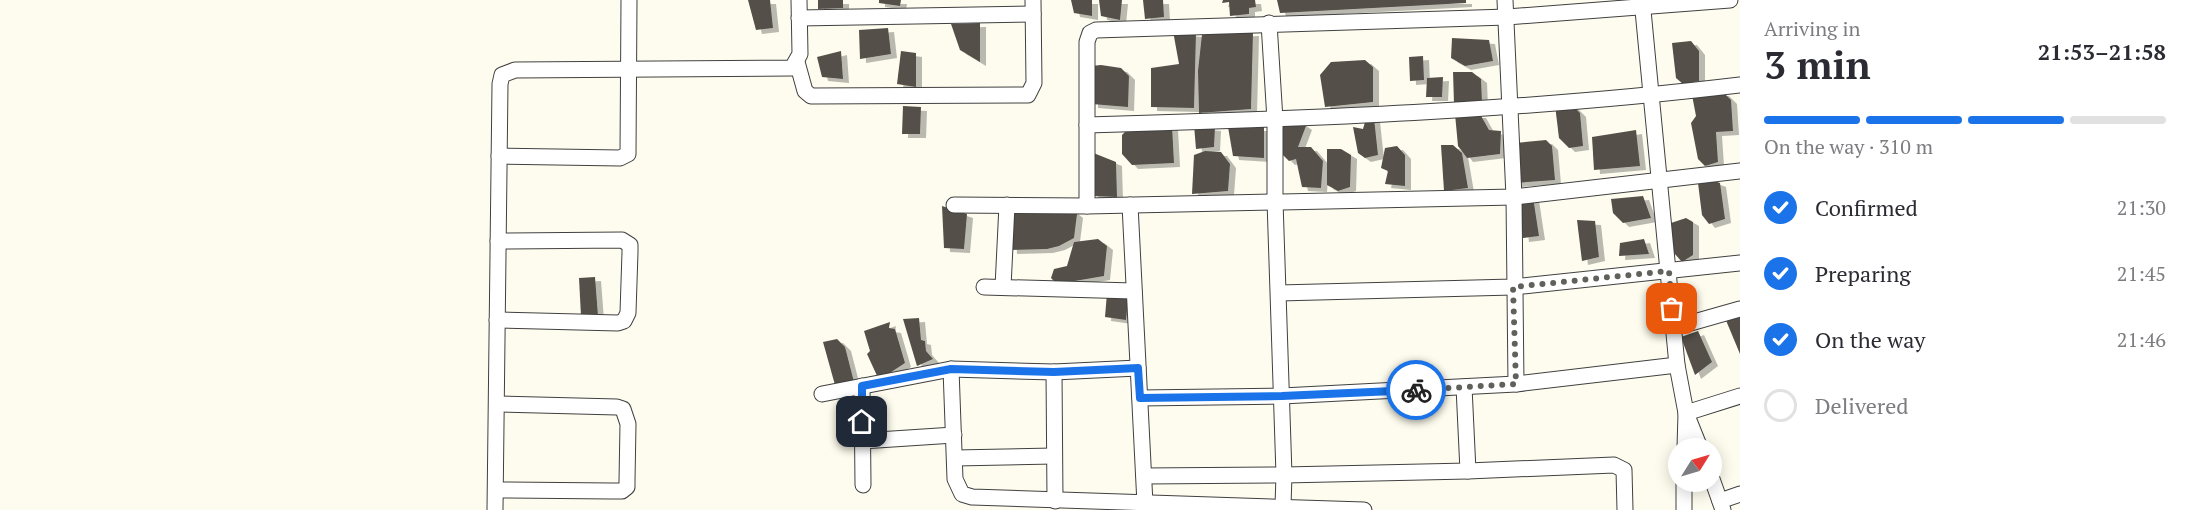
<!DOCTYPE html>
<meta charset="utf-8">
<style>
:root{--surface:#fff;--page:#f2f2f3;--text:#2b2b33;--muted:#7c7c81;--line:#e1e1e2;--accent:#1a73e8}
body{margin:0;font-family:"PT Serif",serif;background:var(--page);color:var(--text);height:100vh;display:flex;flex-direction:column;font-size:22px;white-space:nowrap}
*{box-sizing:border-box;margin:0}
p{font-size:20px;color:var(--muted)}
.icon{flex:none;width:33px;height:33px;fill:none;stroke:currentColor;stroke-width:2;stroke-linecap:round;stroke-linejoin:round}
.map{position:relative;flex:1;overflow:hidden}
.panel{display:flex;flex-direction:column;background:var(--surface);width:450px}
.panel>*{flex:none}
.needle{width:39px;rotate:53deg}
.tools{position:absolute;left:1668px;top:438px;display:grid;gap:12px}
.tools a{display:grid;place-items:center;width:54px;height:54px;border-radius:50%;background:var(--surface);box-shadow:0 3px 15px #0003;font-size:30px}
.pin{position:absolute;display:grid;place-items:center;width:51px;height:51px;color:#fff;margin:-26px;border-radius:12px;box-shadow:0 3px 9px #0006}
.courier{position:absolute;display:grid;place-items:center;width:60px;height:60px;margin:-30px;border:4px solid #1a73e8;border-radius:50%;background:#fff;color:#222;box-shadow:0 2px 8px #0007}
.overview em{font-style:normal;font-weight:700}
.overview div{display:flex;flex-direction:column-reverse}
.overview{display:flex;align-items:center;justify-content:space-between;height:102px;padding:0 24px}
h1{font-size:39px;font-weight:700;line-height:45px}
.bar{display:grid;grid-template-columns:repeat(4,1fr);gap:9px 6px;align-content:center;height:72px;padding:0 24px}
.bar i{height:8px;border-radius:4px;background:var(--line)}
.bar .on{background:var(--accent)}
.bar p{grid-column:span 4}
ol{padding:0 24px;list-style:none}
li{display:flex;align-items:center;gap:18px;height:66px}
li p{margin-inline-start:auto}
li .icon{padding:6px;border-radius:50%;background:var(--accent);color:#fff;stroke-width:4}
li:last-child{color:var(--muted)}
li i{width:33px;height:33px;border:3px solid var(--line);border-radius:50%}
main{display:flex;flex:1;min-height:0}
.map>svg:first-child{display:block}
</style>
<main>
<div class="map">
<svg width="1740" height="510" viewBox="0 0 1740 510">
<defs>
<filter id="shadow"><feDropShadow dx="6" dy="4" stdDeviation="0" flood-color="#0004"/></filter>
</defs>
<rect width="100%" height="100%" fill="#fefcee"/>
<g fill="#554f4a" filter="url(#shadow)">
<path d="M748 0H770L773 28 756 30Z"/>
<path d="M818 0H843V8L818 9Z"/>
<path d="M879 0H901L900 6 879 3Z"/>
<path d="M1071 0H1092V16L1074 13Z"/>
<path d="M1099 0H1122L1120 20 1101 16Z"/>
<path d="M1143 0H1163L1164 17 1145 19Z"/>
<path d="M1223 0H1255L1256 7 1249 8V14L1230 16 1229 2 1222 3Z"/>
<path d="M1277 0H1466V3L1280 13Z"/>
<path d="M980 23V62L960 50 951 24Z"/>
<path d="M888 28 891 54 860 59 859 30Z"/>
<path d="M1173 31 1196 33 1194 108 1151 107V68L1179 64Z"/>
<path d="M1253 32 1251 109 1199 113 1198 71 1202 34Z"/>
<path d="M1452 38 1489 40 1493 61 1465 66 1451 58Z"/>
<path d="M1691 41 1699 51V81L1683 84 1676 78 1672 43Z"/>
<path d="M841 51 843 79 822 77 817 57Z"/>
<path d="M901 51 916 53V87L897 84Z"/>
<path d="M1423 56 1424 80 1410 81 1409 57Z"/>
<path d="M1365 60 1373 67V102L1325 107 1320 75 1331 62Z"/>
<path d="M1101 65 1121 68 1129 76 1128 107 1092 104 1091 66Z"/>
<path d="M1453 72H1472L1481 79 1482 103 1454 104Z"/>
<path d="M1443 77 1442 97H1426L1427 78Z"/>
<path d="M1723 92 1731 100 1733 131 1716 132 1718 162 1705 166 1698 159 1691 123 1696 116 1692 95Z"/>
<path d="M1571 104 1580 113 1583 146 1569 148 1559 138 1555 105Z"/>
<path d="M903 106 921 107 920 134H902Z"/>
<path d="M1455 114H1480L1489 130 1501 131 1500 154 1467 158 1458 146Z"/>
<path d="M1367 115 1374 118 1378 155 1365 158 1358 153 1353 127 1363 129Z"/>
<path d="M1296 119 1306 126 1298 147H1311L1323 161 1321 188 1302 187 1296 159 1289 161 1280 152 1277 121Z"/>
<path d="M1194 125 1215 127 1214 147 1196 149Z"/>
<path d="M1172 126 1174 163 1132 165 1122 154V135L1127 130Z"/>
<path d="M1228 127H1264V158L1233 156Z"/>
<path d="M1636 130 1640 166 1594 170 1592 137Z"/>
<path d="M1546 140 1552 146 1555 180 1515 183V143Z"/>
<path d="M1441 145H1453L1462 153 1468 188 1444 191Z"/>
<path d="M1397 146 1405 155V186L1385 184 1388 171 1381 168 1385 148Z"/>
<path d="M1327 149H1341L1351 155 1350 187 1338 191 1327 185Z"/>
<path d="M1205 151 1221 152 1230 164 1228 191 1192 194 1194 155Z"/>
<path d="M1091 152 1116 162 1117 197 1092 196Z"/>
<path d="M1712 180 1720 183 1725 219 1709 224 1702 215 1698 183Z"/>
<path d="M1643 196 1651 218 1623 223 1613 213 1611 199Z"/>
<path d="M1533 197 1539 236 1523 238 1518 199Z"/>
<path d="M942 206 967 214 964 249 944 248Z"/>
<path d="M1067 206 1077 214 1074 238 1059 246 1047 249 1011 250 1009 208Z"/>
<path d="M1686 218 1693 222V255L1682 262 1674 253 1671 223Z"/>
<path d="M1577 220 1595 221 1599 257 1582 261Z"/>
<path d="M1098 239 1107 246 1104 276 1057 284 1051 278 1054 269 1067 266 1074 242Z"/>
<path d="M1644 239 1649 254 1619 256 1620 243Z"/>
<path d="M595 277 598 316H581L579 278Z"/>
<path d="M1107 293 1121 295 1128 300 1126 320 1105 317Z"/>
<path d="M1740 314V354L1725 318Z"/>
<path d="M919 318 921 340 925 341 926 351 933 359 917 366 903 319Z"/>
<path d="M890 322 889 328 895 329 905 363 879 380 867 354 870 351 864 331Z"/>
<path d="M1698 331 1712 362 1695 375 1681 337Z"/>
<path d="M837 339 845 347 854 382 835 385 823 342Z"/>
</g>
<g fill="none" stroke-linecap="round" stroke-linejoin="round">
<g stroke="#404040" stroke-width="17">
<g id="minor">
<path d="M1505 0 1514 197 1516 384"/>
<path d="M1642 0 1677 365 1686 413 1700 448"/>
<path d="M799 18 1033 14"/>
<path d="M1269 23 1275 120V201L1284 475 1468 471 1614 465 1624 470 1625 510"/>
<path d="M797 62 805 91 811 96 1028 95 1034 83 1033 0"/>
<path d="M1087 125C1305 119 1523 111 1740 85"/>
<path d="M499 156 620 158 628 154 629 0"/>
<path d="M954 205 1087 206 1514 197 1740 171"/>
<path d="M1130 205 1145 504"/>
<path d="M1087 206V42L1090 33 1096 30 1507 17 1730 0"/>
<path d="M984 287 1134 291"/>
<path d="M1003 287 1007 205"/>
<path d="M1279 293 1513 287 1740 263"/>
<path d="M497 320 618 323 624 321 628 313 630 252V245L622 240 498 241"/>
<path d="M1673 328 1740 309"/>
<path d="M951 369 955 479 962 494 972 497 1364 510"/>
<path d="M1054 372 1055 501"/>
<path d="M862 386 863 485"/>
<path d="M1464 387 1468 471"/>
<path d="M822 394 951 369 1054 372 1138 368"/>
<path d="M1140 398 1282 396 1516 384 1677 365"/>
<path d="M862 441 954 435"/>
<path d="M1685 448 1686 413 1740 396"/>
<path d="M955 458 1054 456"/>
<path d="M1144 476 1284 475 1283 506"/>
<path d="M1712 479 1723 510"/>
<path d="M496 490 612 491H622L627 487V481L628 424 623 409 617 407 497 404"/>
<path d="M1720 501 1740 494"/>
<path d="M495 510 500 84 502 75 515 70 792 68 800 54 799 0"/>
<path d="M1684 510V482"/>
</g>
</g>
<use href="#minor" stroke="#fff" stroke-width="15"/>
</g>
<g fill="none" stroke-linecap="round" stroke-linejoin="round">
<path stroke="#61615c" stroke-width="6" stroke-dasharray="0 10.8" d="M1416 390 1516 384 1513 287 1669 271 1672 309"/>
<path stroke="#1a73e8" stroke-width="8" d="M862 422V386L951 369 1054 372 1138 368 1140 398 1282 396 1416 390"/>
</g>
</svg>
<div class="tools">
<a><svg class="needle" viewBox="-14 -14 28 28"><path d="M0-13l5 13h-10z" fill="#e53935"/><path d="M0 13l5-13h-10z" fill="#7c7c81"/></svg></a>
</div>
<div class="pin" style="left:1672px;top:309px;background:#ea580c"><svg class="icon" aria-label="bag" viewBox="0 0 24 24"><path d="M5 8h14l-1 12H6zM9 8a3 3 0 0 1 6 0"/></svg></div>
<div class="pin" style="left:862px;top:422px;background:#1f2937"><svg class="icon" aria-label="home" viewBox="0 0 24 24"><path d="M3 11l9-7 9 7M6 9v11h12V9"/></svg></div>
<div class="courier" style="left:1416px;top:390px"><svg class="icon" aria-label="bike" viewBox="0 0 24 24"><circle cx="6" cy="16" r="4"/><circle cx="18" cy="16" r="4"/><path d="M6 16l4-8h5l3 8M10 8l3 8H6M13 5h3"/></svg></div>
</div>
<section class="panel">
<div class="overview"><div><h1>3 min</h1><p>Arriving in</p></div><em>21:53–21:58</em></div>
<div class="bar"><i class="on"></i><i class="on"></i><i class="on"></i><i></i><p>On the way · 310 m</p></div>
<ol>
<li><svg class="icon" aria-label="check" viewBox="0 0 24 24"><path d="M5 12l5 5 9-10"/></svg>Confirmed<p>21:30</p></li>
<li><svg class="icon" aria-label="check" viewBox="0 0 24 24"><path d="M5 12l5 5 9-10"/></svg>Preparing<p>21:45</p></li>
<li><svg class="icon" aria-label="check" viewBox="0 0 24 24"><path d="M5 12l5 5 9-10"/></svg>On the way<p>21:46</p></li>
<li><i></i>Delivered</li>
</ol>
</section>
</main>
